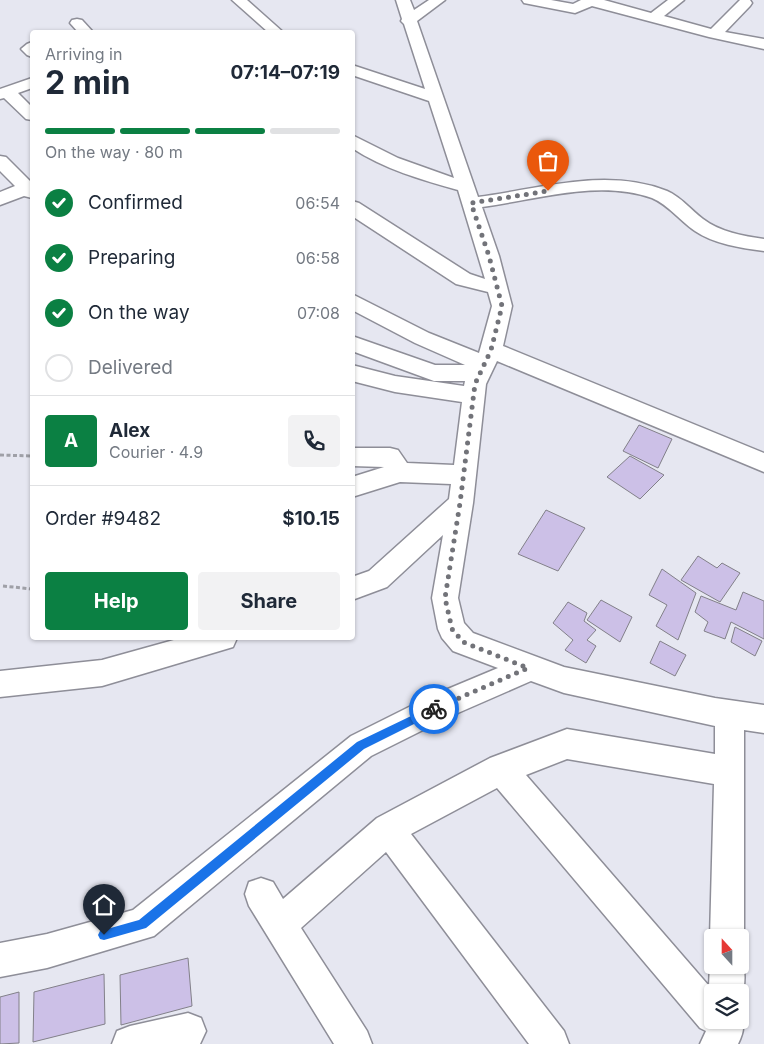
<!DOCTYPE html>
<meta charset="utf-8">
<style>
:root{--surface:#fff;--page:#f2f2f3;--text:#1f2937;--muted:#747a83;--line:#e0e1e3;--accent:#0b8043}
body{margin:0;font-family:Inter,sans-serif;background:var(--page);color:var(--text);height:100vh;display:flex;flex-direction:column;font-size:19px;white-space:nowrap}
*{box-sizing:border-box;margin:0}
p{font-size:16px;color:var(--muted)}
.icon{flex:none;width:28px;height:28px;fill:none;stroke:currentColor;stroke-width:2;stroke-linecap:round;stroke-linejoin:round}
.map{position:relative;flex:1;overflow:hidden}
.details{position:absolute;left:30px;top:30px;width:325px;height:610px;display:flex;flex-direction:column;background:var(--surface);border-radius:5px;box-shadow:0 1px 4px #0004}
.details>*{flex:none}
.needle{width:32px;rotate:339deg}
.controls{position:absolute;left:704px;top:929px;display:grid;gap:10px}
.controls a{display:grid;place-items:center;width:45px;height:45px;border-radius:5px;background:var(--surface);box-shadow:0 1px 4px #0004;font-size:25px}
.pin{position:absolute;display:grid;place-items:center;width:42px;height:42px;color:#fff;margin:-51px -21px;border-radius:50% 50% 50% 0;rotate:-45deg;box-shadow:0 0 5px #0007}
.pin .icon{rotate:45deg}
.courier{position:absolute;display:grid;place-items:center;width:50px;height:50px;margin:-25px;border:4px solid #1a73e8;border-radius:50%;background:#fff;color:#222;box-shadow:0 1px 6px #0007}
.overview em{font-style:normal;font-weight:700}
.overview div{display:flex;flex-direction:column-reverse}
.overview{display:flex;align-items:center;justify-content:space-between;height:85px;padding:0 15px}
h1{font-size:32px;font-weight:700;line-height:38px}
.bar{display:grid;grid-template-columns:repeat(4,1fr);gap:8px 5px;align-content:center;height:60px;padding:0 15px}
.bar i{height:6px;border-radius:4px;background:var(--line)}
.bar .selected{background:var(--accent)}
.bar p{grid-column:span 4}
.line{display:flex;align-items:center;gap:12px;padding:0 15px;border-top:1px solid var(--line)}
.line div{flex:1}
.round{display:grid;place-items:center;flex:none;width:52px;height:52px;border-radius:5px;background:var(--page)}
ol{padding:0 15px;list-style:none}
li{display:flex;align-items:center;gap:15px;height:55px}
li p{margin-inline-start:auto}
li .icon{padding:5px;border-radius:50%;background:var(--accent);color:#fff;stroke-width:4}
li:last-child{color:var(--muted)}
li i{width:28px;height:28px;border:2px solid var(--line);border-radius:50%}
.cta{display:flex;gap:10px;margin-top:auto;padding:10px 15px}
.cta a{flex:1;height:58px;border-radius:5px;background:var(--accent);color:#fff;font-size:20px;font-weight:700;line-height:58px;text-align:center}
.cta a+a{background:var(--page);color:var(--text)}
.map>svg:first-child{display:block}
</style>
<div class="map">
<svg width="764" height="1044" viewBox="0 0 764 1044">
<rect width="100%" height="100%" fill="#e6e7f1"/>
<g fill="#ccc0e7" stroke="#828089">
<path d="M639 425 672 439 658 468 623 451Z"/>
<path d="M630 456 664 475 640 499 607 477Z"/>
<path d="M546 510 585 528 558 571 518 554Z"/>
<path d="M698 556 717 568 722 563 740 573 720 602 681 580Z"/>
<path d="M662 569 696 593 678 640 656 626 667 605 649 595Z"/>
<path d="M743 592 764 601V639L731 622 725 639 704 631 708 622 695 612 701 596 736 610Z"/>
<path d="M601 600 632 617 620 642 587 620Z"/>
<path d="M568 602 587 613 584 621 596 630 587 640 596 646 586 663 565 650 573 640 553 623Z"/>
<path d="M735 627 762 641 755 656 731 642Z"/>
<path d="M660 641 686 655 675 676 650 663Z"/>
<path d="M188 958 192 1006 121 1025 120 975Z"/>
<path d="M104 974 105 1024 33 1042 34 992Z"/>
<path d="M19 992V1043L0 1044V997Z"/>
</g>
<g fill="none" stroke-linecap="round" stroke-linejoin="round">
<g stroke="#8e8e98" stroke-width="3">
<g id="minor">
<path d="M232 0H247L283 32H268Z"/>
<path d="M396 0H410L414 10 429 0H445L417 21 478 197C540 189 606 167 667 191 681 197 691 210 703 219 720 232 743 236 764 239V251C741 248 714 244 695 231 680 221 669 205 652 198 598 179 536 200 482 207L499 256 512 306 503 346 764 453V472L497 361 486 384 473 503 458 598 464 623 473 633 564 667 715 698 764 705V733L744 730V938L740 947V938H712V944L710 938 714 784 567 759 526 775 709 986 710 965 712 959V965H740V955C746 969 746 986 740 1000V992H712V1020H740V1011C745 1024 744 1032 738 1044H700L706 1031 700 1028 497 788 411 834 564 1031 569 1044H529L386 852 301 928 367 1031 372 1044H334L249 906 245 894 249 882 261 878 273 882 283 899 377 818 490 758 567 729 715 754V726L564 693 531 681 451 716 371 756 154 936 47 968 0 977V943L47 934 133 910 351 736 431 696 498 668 453 651 442 638 438 629 432 598 443 535 387 587 352 600V577L369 571 449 499 451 484 400 482 352 497V477L384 467 352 466V448H390L398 450 407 463 454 465 462 402 395 392 352 381V365L395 376 464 386 465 381H434L352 351V336L435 365H465L415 343 352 310V294L429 333 479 353 492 306 488 292 456 284 352 216V201L359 203 470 274 485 279 458 190C422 180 384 169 352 148V135L398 158 454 178 429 101 352 75V65L425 89 404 24 401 21 402 19Z"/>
<path d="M522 0H551L573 4 581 0H604L651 13 668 0H684L664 16 711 29 740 0H750L752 3 750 6 725 32 764 39V49L709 37 592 6 575 13 524 3Z"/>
<path d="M77 19 82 20 93 32H78L70 23 72 20Z"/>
<path d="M32 42V57L27 55 21 49 27 44Z"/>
<path d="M32 78V88L18 93 32 107V120L26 119 4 98 0 99V89Z"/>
<path d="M0 156 6 157 32 183V198L24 196 0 205V192L15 186 0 171Z"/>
<path d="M181 638H237L233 647 223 650 102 686 0 697V671L102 660Z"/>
<path d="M188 1013 201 1018 206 1031 200 1044H112L117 1031 130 1026Z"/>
</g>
</g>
<g stroke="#9fa0a7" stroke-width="3" stroke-dasharray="4 2.5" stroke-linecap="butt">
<path d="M0 455 32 456"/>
<path d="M3 586 32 589"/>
</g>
<use href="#minor" fill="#fff" fill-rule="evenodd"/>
</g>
<path fill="#1a73e8" d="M434 705 439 709 438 712 364 749 146 928 104 940 100 939 98 935 100 931 139 920 357 742Z"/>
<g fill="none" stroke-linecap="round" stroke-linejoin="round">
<path stroke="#727379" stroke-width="5" stroke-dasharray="0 9" d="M434 709 528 668 463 642 452 629 445 598 460 503 475 384 491 350 502 306 489 256 471 203 548 191"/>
</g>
</svg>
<div class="controls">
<a><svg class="needle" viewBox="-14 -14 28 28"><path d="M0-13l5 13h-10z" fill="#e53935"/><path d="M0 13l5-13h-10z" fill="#747a83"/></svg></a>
<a><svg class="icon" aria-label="layers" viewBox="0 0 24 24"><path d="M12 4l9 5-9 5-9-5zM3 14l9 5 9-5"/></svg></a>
</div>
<div class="pin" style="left:548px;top:191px;background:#ea580c"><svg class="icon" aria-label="bag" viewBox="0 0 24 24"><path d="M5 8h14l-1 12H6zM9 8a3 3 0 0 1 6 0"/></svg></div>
<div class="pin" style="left:104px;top:935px;background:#1f2937"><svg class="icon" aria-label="home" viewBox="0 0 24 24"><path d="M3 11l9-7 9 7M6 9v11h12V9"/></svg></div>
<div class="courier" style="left:434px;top:709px"><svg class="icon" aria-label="bike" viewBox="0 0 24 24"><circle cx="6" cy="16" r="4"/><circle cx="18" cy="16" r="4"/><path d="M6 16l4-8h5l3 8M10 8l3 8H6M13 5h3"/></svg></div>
<section class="details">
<div class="overview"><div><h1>2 min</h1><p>Arriving in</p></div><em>07:14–07:19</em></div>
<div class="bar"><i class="selected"></i><i class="selected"></i><i class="selected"></i><i></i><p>On the way · 80 m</p></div>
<ol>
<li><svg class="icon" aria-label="check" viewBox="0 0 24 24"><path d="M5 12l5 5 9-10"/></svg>Confirmed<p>06:54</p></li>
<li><svg class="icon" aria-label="check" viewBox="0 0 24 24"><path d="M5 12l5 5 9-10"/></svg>Preparing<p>06:58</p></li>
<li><svg class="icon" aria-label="check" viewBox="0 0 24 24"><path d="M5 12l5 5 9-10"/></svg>On the way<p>07:08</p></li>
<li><i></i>Delivered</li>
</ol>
<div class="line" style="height:90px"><b class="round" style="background:var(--accent);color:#fff">A</b><div><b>Alex</b><p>Courier · 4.9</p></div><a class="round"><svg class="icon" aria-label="phone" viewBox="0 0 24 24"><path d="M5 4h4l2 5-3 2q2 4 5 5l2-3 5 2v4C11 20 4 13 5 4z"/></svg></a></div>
<div class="line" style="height:65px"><div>Order #9482</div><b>$10.15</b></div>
<div class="cta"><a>Help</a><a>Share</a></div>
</section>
</div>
